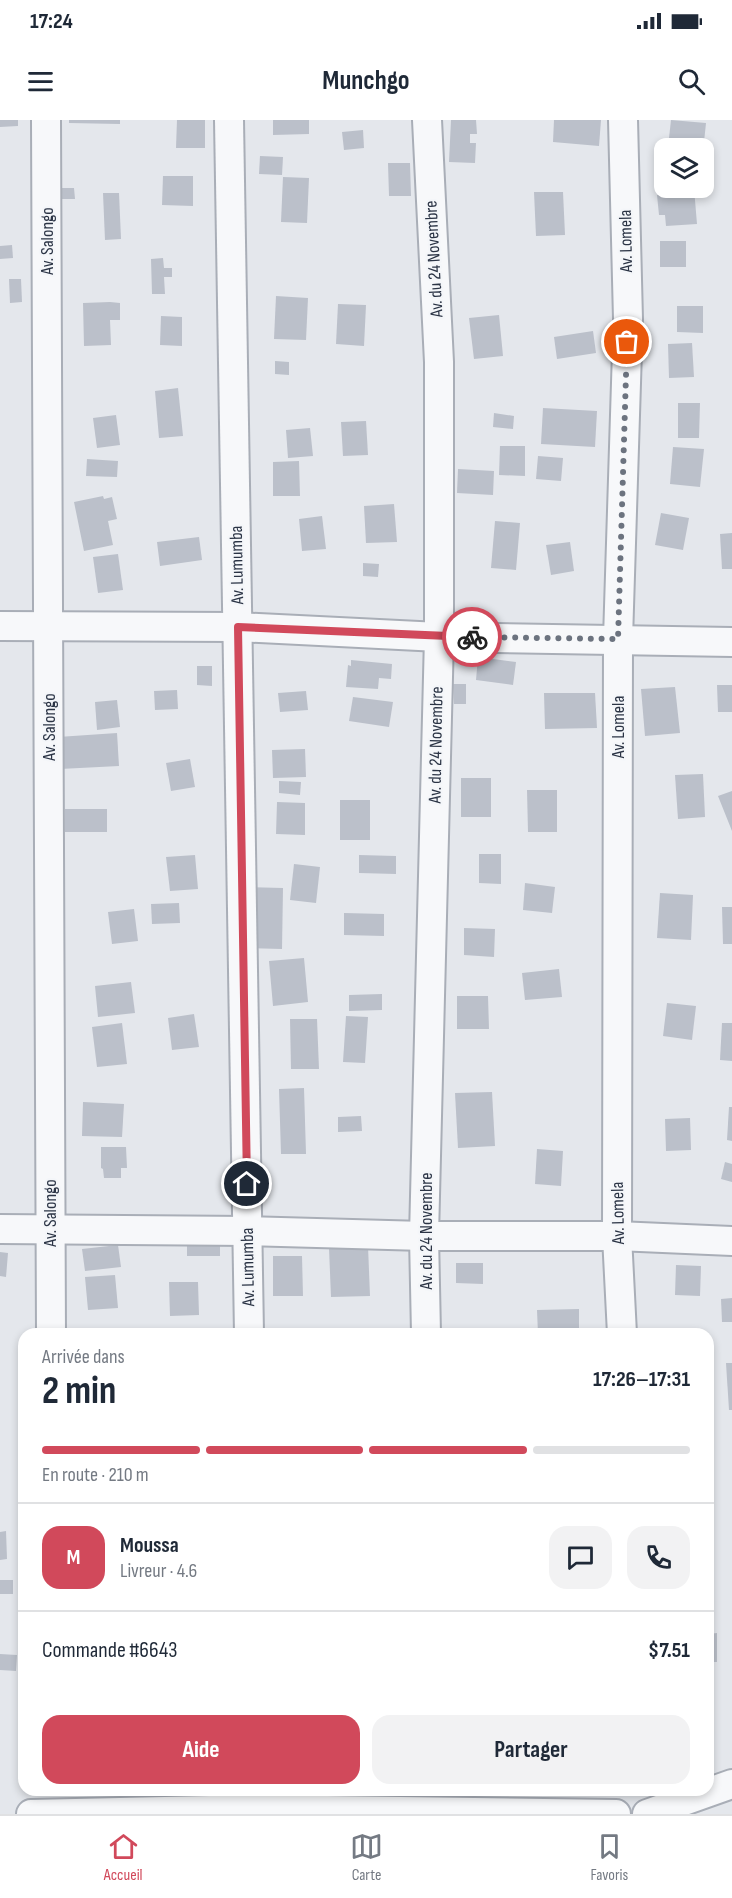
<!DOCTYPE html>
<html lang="fr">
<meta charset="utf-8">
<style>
:root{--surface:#fff;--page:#f2f2f3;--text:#1f2937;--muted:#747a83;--line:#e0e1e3;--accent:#d1495b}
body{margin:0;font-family:"Sofia Sans Condensed",sans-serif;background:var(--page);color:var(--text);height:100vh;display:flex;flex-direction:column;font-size:22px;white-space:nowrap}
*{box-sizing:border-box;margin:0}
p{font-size:20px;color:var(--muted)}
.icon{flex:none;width:33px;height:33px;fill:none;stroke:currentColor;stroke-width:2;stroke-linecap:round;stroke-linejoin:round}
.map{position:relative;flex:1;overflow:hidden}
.side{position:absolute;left:18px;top:1208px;width:696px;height:468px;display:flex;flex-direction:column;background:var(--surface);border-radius:18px;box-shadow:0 3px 9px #0003}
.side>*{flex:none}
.controls{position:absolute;left:654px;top:18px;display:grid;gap:12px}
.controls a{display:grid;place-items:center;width:60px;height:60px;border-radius:12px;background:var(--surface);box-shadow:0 3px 9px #0003;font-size:30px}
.pin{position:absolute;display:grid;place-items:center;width:51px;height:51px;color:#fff;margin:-26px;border:3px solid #fff;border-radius:50%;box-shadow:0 2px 6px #0007}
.courier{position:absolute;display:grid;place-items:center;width:60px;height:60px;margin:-30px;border:4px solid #d1495b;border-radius:50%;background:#fff;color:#222;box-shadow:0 2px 8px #0007}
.headline em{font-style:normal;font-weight:700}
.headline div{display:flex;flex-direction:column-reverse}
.headline{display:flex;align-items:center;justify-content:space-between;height:102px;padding:0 24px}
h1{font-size:39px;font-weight:700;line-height:45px}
.bar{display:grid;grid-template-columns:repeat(4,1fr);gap:9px 6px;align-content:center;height:72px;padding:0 24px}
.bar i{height:8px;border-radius:4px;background:var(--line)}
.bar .on{background:var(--accent)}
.bar p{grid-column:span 4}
.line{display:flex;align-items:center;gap:15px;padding:0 24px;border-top:2px solid var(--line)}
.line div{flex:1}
.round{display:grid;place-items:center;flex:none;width:63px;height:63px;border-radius:18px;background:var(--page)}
.button{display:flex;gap:12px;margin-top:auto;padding:12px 24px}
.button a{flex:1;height:69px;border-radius:18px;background:var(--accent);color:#fff;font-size:24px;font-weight:700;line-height:69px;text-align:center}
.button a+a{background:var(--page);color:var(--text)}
.status{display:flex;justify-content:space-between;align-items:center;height:42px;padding:0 30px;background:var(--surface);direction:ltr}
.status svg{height:16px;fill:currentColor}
header{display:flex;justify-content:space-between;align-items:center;height:78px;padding:0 24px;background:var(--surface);font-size:27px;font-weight:700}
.tabs{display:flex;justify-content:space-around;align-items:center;height:84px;border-top:2px solid var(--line);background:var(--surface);font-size:16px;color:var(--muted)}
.tabs a{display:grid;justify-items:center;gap:3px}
.tabs .on{color:var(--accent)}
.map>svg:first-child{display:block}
</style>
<div class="status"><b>17:24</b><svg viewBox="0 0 49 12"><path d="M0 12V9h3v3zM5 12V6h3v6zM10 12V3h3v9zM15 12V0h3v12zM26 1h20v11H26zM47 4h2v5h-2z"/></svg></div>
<header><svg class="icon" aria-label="menu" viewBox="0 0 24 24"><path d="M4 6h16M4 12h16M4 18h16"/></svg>Munchgo<svg class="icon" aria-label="search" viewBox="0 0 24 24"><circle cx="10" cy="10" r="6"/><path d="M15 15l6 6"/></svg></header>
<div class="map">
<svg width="732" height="1694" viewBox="0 0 732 1694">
<rect width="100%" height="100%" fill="#e4e7ec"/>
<g fill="#bbc0ca">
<path d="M0 0H18V6L0 7Z"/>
<path d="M69 0H120V4L69 3Z"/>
<path d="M177 0H205V28H176Z"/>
<path d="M273 0H309V14L273 15Z"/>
<path d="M451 0H476L477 14H470V23H476L475 43 449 42Z"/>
<path d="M554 0H601L599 26 553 22Z"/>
<path d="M671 0 706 3 704 22 669 18Z"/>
<path d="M363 10 364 28 344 30 342 12Z"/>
<path d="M260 36 283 37 282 55 259 54Z"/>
<path d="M388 43H410L411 76H389Z"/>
<path d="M163 56H193V86L162 85Z"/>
<path d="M283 57 309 58 307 103 281 102Z"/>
<path d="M58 68H74L75 79H59Z"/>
<path d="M663 68H694L697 104 666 106 665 95H659L657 75 663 74Z"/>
<path d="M534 72H563L565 115 536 116Z"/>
<path d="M103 73H119L121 119 105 120Z"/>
<rect x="660" y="121" width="26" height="26"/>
<path d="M12 125 13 138 0 139V126Z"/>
<path d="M163 138 164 148H172V157H164L165 174H152L151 139Z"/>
<path d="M9 159H21L22 182 10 183Z"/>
<path d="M276 176 308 178 306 220 274 219Z"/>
<path d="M110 182 120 183V200H110L111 225 84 226 83 183Z"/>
<path d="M338 184 366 185 364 226 336 224Z"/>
<path d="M677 186H703V213L677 212Z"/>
<path d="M499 195 503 236 474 239 469 198Z"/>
<path d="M161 196 182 197V226L160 225Z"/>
<path d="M593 211 596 233 557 239 554 217Z"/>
<path d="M692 223 694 257 669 258 668 224Z"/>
<path d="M275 241 289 242V255L275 254Z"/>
<path d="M178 268 183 316 159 318 155 271Z"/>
<path d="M678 283H700L699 318H678Z"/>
<path d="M543 288 597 291 595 327 541 324Z"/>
<path d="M494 293 514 296 513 309 493 307Z"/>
<path d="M116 295 120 325 97 328 93 298Z"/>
<path d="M366 301 368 335 343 336 341 302Z"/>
<path d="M310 308 313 336 288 338 286 310Z"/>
<path d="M500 326H525V356L499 355Z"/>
<path d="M673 327 704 329 700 367 670 364Z"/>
<path d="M538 336 563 338 561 361 536 359Z"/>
<path d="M87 339 118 341 117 357 86 356Z"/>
<path d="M299 341 300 376H273V342Z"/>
<path d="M458 349 494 351 493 375 457 373Z"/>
<path d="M103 376 104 379 112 377 117 399 108 401 113 425 84 431 74 382Z"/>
<path d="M394 384 397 422 366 423 364 386Z"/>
<path d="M661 393 689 398 683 430 655 425Z"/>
<path d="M322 396 326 429 302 431 299 399Z"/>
<path d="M495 401 520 403 516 450 491 448Z"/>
<path d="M732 413V449H722L720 414Z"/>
<path d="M199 417 202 440 160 446 157 422Z"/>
<path d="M570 422 574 451 551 455 546 425Z"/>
<path d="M118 434 123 470 98 473 93 437Z"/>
<path d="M363 443 379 444 378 457 363 456Z"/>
<path d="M478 537 516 542 513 565 476 560Z"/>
<path d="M351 540 392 544 391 559 379 558 378 569 346 567 348 545 351 546Z"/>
<path d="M197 546H212V566L197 565Z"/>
<path d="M453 564H466V584H454Z"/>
<path d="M717 565H732V592H718Z"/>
<path d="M675 567 680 613 645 616 641 569Z"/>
<path d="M177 570 178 589 155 590 154 571Z"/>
<path d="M306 571 308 590 280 592 278 573Z"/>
<path d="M544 573H595L597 608 545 609Z"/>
<path d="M353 577 393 582 389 607 349 601Z"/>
<path d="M117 580 120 607 97 610 95 582Z"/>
<path d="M117 613 119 646 60 649 58 617Z"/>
<path d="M305 629 306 657 273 658 272 630Z"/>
<path d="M190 639 195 667 171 671 166 643Z"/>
<path d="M703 654 705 697 678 699 675 655Z"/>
<rect x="461" y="658" width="30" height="39"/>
<path d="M279 661 301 662 300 675 279 673Z"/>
<path d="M527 670H557V712H528Z"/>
<path d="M732 671V711L718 676Z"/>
<rect x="340" y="680" width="30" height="40"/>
<path d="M277 682 305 683V715L276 714Z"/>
<rect x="65" y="689" width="42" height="23"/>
<path d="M479 734H501V764L479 763Z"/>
<path d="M195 735 198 769 170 771 166 737Z"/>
<path d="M359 735 396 736V754L359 753Z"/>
<path d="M294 744 320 747 316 783 290 780Z"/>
<path d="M525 763 555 767 552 793 523 790Z"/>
<path d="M248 767 283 768 282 829 247 828Z"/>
<path d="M660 773 693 775 691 820 657 818Z"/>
<path d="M179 783 180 803 152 804 151 784Z"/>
<path d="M722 787H732V824H723Z"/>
<path d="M134 789 138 821 112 824 108 792Z"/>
<path d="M344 793 384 794V816L344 815Z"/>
<path d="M464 808 495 809 494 837 464 835Z"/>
<path d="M304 838 308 882 273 886 269 841Z"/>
<path d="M559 849 562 877 525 880 522 853Z"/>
<path d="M131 862 135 893 98 897 95 866Z"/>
<path d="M382 874V890L349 891V875Z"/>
<path d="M457 876H488L489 909H457Z"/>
<path d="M667 883 696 886 692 920 663 916Z"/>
<path d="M194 894 199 927 172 930 168 898Z"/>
<path d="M346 896 368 897 365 943 343 942Z"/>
<path d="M290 899H317L319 949H291Z"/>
<path d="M122 903 127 944 97 947 92 907Z"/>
<path d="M722 903H732V941L720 940Z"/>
<path d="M304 968 306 1034H281L279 969Z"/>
<path d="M492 972 495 1026 458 1028 455 973Z"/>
<path d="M83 982 124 984 122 1017 82 1016Z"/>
<path d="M729 987H732V1021L727 1020Z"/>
<path d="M361 996 362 1011 338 1012V997Z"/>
<path d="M690 998 691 1030 666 1031 665 999Z"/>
<path d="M101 1027H126L127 1048H121V1058H104L103 1049 101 1048Z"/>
<path d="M537 1029 563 1031 561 1066 535 1064Z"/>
<path d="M725 1042 732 1044V1062L721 1059Z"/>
<rect x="187" y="1118" width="33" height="18"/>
<path d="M118 1125 121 1147 85 1151 82 1129Z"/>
<path d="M368 1126 370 1176 331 1177 329 1128Z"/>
<path d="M0 1132 8 1133 6 1157 0 1156Z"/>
<path d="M273 1136H302L303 1176H273Z"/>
<path d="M456 1143H483V1164L456 1163Z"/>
<path d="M676 1145 701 1146 700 1176 675 1175Z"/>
<path d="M115 1155 118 1188 88 1190 85 1157Z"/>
<path d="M169 1162H198L199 1195 170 1196Z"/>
<path d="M732 1178V1202H722L721 1179Z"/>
<path d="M579 1189V1214H538L537 1190Z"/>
<path d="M726 1243H732V1290H729Z"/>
<path d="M6 1411 7 1439 0 1440V1412Z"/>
<path d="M708 1453H710L714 1489H708Z"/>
<rect x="0" y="1460" width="13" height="14"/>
<path d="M717 1513V1542H708V1514Z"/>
<path d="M0 1534 17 1535 16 1551 0 1550Z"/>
</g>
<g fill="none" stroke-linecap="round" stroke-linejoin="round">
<g stroke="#a9aeb7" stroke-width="32">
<g id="street">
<path d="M46 0 51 1214"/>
<path d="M229 0 249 1214"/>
<path d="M0 506 238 507 439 517 732 522"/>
<path d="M0 1109 248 1111 424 1116H617L732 1121"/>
<path d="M426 1214 424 1116 439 517V242L427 0"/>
<path d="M622 1214 617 1116 618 519 628 199 623 0"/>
<path d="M31 1694 254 1689 616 1694"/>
<path d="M647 1694 732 1664"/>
</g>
</g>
<use href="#street" stroke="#f7f8fa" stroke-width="28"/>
</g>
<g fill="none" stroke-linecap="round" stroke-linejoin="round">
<path stroke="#6c737f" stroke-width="6" stroke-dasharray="0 10.8" d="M472 517 618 519 627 222"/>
<path stroke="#d1495b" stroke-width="8" d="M247 1064 238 507 472 517"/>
</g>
<g text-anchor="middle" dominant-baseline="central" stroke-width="4.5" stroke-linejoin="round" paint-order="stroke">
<g font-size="18" fill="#2b3445" stroke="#f4f6f9">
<text transform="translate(47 121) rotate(-90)">Av. Salongo</text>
<text transform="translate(626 121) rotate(-91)">Av. Lomela</text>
<text transform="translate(434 139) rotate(-93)">Av. du 24 Novembre</text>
<text transform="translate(237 445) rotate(-91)">Av. Lumumba</text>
<text transform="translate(49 607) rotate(-90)">Av. Salongo</text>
<text transform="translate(618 607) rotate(-90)">Av. Lomela</text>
<text transform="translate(436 625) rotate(-89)">Av. du 24 Novembre</text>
<text transform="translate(50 1093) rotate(-90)">Av. Salongo</text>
<text transform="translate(618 1093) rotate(-91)">Av. Lomela</text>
<text transform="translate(426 1111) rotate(-90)">Av. du 24 Novembre</text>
<text transform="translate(248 1147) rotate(-91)">Av. Lumumba</text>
</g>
</g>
</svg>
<div class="controls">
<a><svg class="icon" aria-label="layers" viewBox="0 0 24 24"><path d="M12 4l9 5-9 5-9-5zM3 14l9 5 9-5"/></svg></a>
</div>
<div class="pin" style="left:627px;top:222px;background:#ea580c"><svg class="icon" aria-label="bag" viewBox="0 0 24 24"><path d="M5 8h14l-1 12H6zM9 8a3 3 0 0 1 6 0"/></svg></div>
<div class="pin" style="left:247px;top:1064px;background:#1f2937"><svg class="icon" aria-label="home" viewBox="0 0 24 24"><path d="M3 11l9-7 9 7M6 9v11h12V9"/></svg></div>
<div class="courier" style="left:472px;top:517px"><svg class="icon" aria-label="bike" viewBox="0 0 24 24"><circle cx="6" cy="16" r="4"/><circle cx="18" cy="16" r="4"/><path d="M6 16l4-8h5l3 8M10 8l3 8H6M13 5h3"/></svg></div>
<section class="side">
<div class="headline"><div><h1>2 min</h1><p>Arrivée dans</p></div><em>17:26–17:31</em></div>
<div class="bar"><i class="on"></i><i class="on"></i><i class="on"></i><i></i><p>En route · 210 m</p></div>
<div class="line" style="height:108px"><b class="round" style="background:var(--accent);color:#fff">M</b><div><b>Moussa</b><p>Livreur · 4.6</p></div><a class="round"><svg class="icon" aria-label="chat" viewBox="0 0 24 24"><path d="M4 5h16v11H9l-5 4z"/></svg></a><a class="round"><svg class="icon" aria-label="phone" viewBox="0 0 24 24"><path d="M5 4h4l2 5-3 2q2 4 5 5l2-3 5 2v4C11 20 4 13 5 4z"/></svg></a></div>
<div class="line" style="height:78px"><div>Commande #6643</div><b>$7.51</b></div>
<div class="button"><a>Aide</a><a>Partager</a></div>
</section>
</div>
<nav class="tabs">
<a class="on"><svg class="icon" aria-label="home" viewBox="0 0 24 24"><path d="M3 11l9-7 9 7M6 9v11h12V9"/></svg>Accueil</a>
<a><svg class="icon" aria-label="map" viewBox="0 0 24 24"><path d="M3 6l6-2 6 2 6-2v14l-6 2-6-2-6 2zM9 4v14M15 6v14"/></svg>Carte</a>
<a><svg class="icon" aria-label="saved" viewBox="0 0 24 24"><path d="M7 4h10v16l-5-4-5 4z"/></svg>Favoris</a>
</nav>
